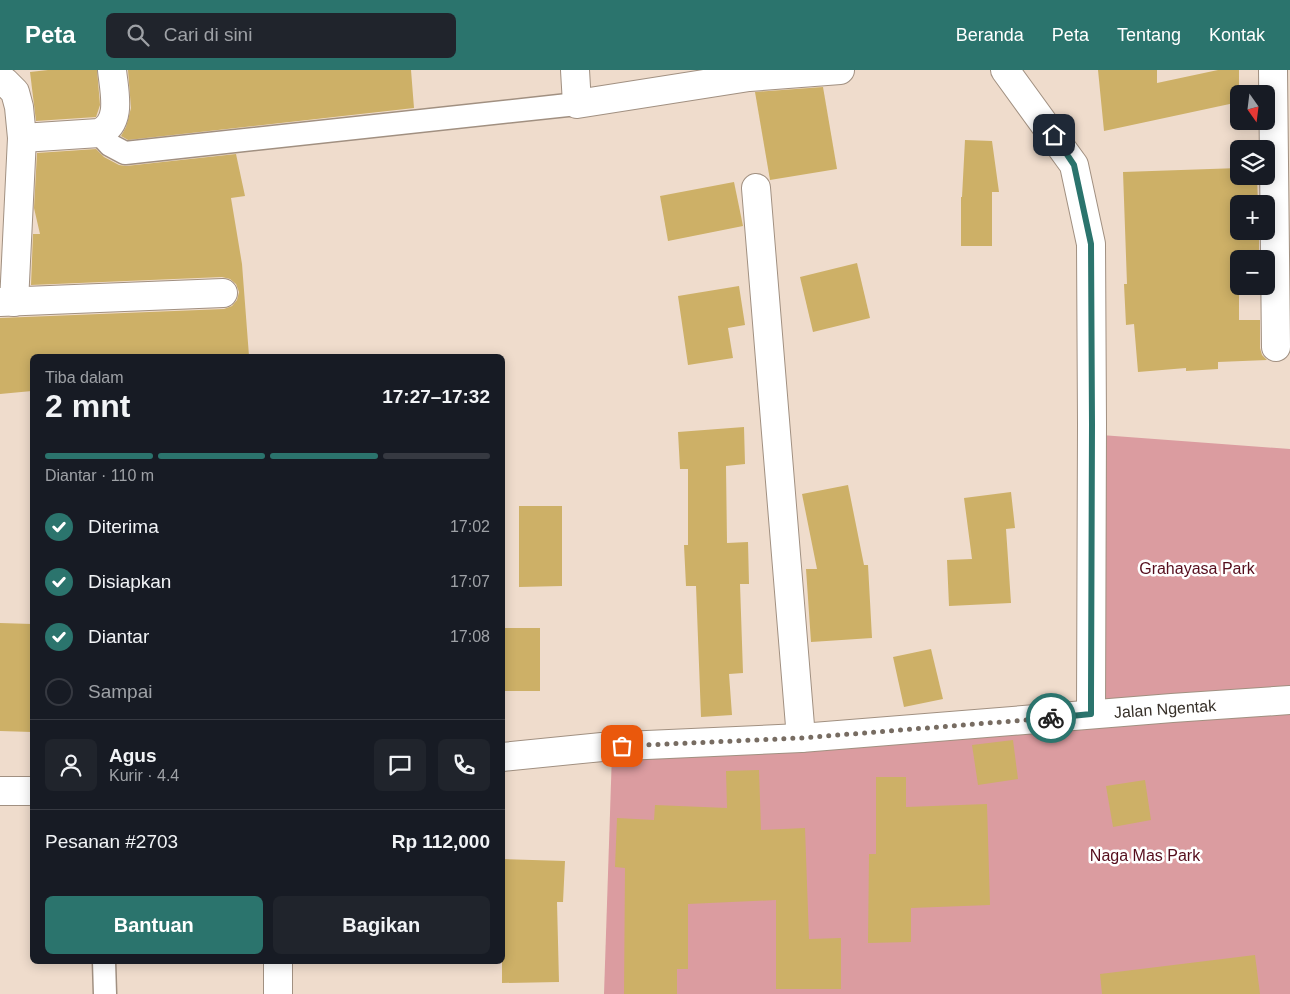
<!DOCTYPE html>
<html lang="id">
<meta charset="utf-8">
<style>
:root{--surface:#171b24;--page:#20242c;--text:#f1f3f6;--muted:#9ea1a6;--line:#363941;--accent:#2b746d}
body{margin:0;font-family:Helvetica,sans-serif;background:var(--page);color:var(--text);height:100vh;display:flex;flex-direction:column;font-size:19px;white-space:nowrap}
*{box-sizing:border-box;margin:0}
p{font-size:16px;color:var(--muted)}
.icon{flex:none;width:28px;height:28px;fill:none;stroke:currentColor;stroke-width:2;stroke-linecap:round;stroke-linejoin:round}
.map{position:relative;flex:1;overflow:hidden}
.sheet{position:absolute;left:30px;top:284px;width:475px;height:610px;display:flex;flex-direction:column;background:var(--surface);border-radius:8px;box-shadow:0 2px 12px #0003}
.sheet>*{flex:none}
.needle{width:32px;rotate:166deg}
.tools{position:absolute;left:1230px;top:15px;display:grid;gap:10px}
.tools a{display:grid;place-items:center;width:45px;height:45px;border-radius:8px;background:var(--surface);box-shadow:0 2px 12px #0003;font-size:25px}
.pin{position:absolute;display:grid;place-items:center;width:42px;height:42px;color:#fff;margin:-21px;border-radius:10px;box-shadow:0 2px 8px #0006}
.courier{position:absolute;display:grid;place-items:center;width:50px;height:50px;margin:-25px;border:4px solid #2b746d;border-radius:50%;background:#fff;color:#222;box-shadow:0 1px 6px #0007}
.headline em{font-style:normal;font-weight:800}
.headline div{display:flex;flex-direction:column-reverse}
.headline{display:flex;align-items:center;justify-content:space-between;height:85px;padding:0 15px}
h1{font-size:32px;font-weight:800;line-height:38px}
.bar{display:grid;grid-template-columns:repeat(4,1fr);gap:8px 5px;align-content:center;height:60px;padding:0 15px}
.bar i{height:6px;border-radius:4px;background:var(--line)}
.bar .selected{background:var(--accent)}
.bar p{grid-column:span 4}
.line{display:flex;align-items:center;gap:12px;padding:0 15px;border-top:1px solid var(--line)}
.line div{flex:1}
.round{display:grid;place-items:center;flex:none;width:52px;height:52px;border-radius:8px;background:var(--page)}
ol{padding:0 15px;list-style:none}
li{display:flex;align-items:center;gap:15px;height:55px}
li p{margin-inline-start:auto}
li .icon{padding:5px;border-radius:50%;background:var(--accent);color:#fff;stroke-width:4}
li:last-child{color:var(--muted)}
li i{width:28px;height:28px;border:2px solid var(--line);border-radius:50%}
.cta{display:flex;gap:10px;margin-top:auto;padding:10px 15px}
.cta a{flex:1;height:58px;border-radius:8px;background:var(--accent);color:#fff;font-size:20px;font-weight:800;line-height:58px;text-align:center}
.cta a+a{background:var(--page);color:var(--text)}
header{display:flex;align-items:center;gap:30px;box-sizing:border-box;height:70px;padding:0 25px;background:var(--accent);color:#fff}
header strong{font-size:24px}
nav{display:flex;gap:28px;margin-inline-start:auto;font-size:18px}
.search{width:350px;height:45px;background:var(--page);display:flex;align-items:center;gap:12px;box-sizing:border-box;padding:0 18px;border-radius:8px;color:var(--muted);font-size:19px}
.map>svg:first-child{display:block}
</style>
<header>
<strong>Peta</strong>
<div class="search"><svg class="icon" aria-label="search" viewBox="0 0 24 24"><circle cx="10" cy="10" r="6"/><path d="M15 15l6 6"/></svg>Cari di sini</div>
<nav><a>Beranda</a><a>Peta</a><a>Tentang</a><a>Kontak</a></nav>
</header>
<div class="map">
<svg width="1290" height="924" viewBox="0 0 1290 924">
<rect width="100%" height="100%" fill="#efdccc"/>
<g fill="#db9ca0">
<path d="M1101 365 1290 379V617L1105 629Z"/>
<path d="M1290 636V924H604L612 683Z"/>
</g>
<g fill="#cdb067">
<path d="M48 0H97L100 35 96 47 36 51 30 2Z"/>
<path d="M128 0H411L414 38 128 70 121 66 126 57 131 38Z"/>
<path d="M1098 0H1157V13L1218 0H1239V32L1104 61Z"/>
<path d="M823 17 837 99 770 110 755 22Z"/>
<path d="M965 70 992 71 999 122H992V176H961V127H962Z"/>
<path d="M96 79 104 87 119 95 126 96 236 84 245 126 231 128 242 194 249 286H32V321L0 324V248L224 239 232 236 237 230 239 222 236 214 230 209 222 207 31 215 33 164H40L34 138 37 83Z"/>
<path d="M1239 98V106H1257L1258 134H1239V161H1259V189H1239V250H1260V278L1262 285 1267 290 1218 292V299L1186 301V298L1138 302 1134 254 1126 255 1124 214H1127L1123 102Z"/>
<path d="M734 112 743 156 668 171 660 126Z"/>
<path d="M857 193 870 248 813 262 800 207Z"/>
<path d="M739 216 745 255 728 258 733 288 688 295 678 226Z"/>
<path d="M744 357 745 394 726 396 727 473 748 472 749 514H740L743 603 729 604 732 645 701 647 696 516H686L684 475H688V399H680L678 362Z"/>
<path d="M848 415 864 495H868L872 568 811 572 806 499H817L802 424Z"/>
<path d="M1011 422 1015 458 1006 459 1011 533 949 536 947 490 972 489 964 428Z"/>
<path d="M519 436H562V516L519 517Z"/>
<path d="M0 553 32 554V662L0 661Z"/>
<rect x="502" y="558" width="38" height="63"/>
<path d="M931 579 943 629 904 637 893 587Z"/>
<path d="M1013 670 1018 709 978 715 972 675Z"/>
<path d="M759 700 761 760 805 758 809 869 841 868V919H776V830L688 834V899H677V924H624L625 798 615 797 617 748 654 750 655 735 727 738 726 701Z"/>
<path d="M876 707H906V737L987 734 990 835 911 838V872L868 873 869 784H876Z"/>
<path d="M1145 710 1151 750 1113 757 1106 716Z"/>
<path d="M502 789 565 791 563 832H557L559 912 502 913Z"/>
<path d="M1255 885 1260 924H1102L1100 904Z"/>
</g>
<g fill="none" stroke-linecap="round" stroke-linejoin="round">
<g stroke="#a19081" stroke-width="25">
<g id="service">
<path d="M99 63 110 75 125 83 577 34"/>
<path d="M104 891 105 924"/>
</g>
</g>
<g stroke="#a19081" stroke-width="30">
<g id="minor">
<path d="M575 0 577 34 749 7 840 0"/>
<path d="M1005 0 1074 95 1091 174 1092 354 1091 644"/>
<path d="M1273 0 1276 277"/>
<path d="M0 12H5L15 22 19 37 22 68 14 232"/>
<path d="M22 68 99 63C123 53 114 21 112 0"/>
<path d="M756 118 801 668"/>
<path d="M0 232 223 223"/>
<path d="M502 687 602 677 801 668 1172 638 1290 630"/>
<path d="M0 721H32"/>
<path d="M278 891V924"/>
</g>
</g>
<use href="#service" stroke="#fff" stroke-width="22"/>
<use href="#minor" stroke="#fff" stroke-width="28"/>
</g>
<g fill="none" stroke-linecap="round" stroke-linejoin="round">
<path stroke="#776c62" stroke-width="5" stroke-dasharray="0 9" d="M622 676 801 668 1051 648"/>
<path stroke="#2b746d" stroke-width="6" d="M1051 648 1091 644V625L1092 354 1091 174 1074 95 1054 65"/>
</g>
<g text-anchor="middle" dominant-baseline="central" stroke-width="5" stroke-linejoin="round" paint-order="stroke">
<g font-size="16" fill="#550d1c" stroke="#fff">
<text x="1197" y="498">Grahayasa Park</text>
<text x="1145" y="785">Naga Mas Park</text>
</g>
<g font-size="16" fill="#373029" stroke="#fff">
<text transform="translate(1165 639) rotate(-4)">Jalan Ngentak</text>
</g>
</g>
</svg>
<div class="tools">
<a><svg class="needle" viewBox="-14 -14 28 28"><path d="M0-13l5 13h-10z" fill="#e53935"/><path d="M0 13l5-13h-10z" fill="#9ea1a6"/></svg></a>
<a><svg class="icon" aria-label="layers" viewBox="0 0 24 24"><path d="M12 4l9 5-9 5-9-5zM3 14l9 5 9-5"/></svg></a>
<a>+</a>
<a>−</a>
</div>
<div class="pin" style="left:622px;top:676px;background:#ea580c"><svg class="icon" aria-label="bag" viewBox="0 0 24 24"><path d="M5 8h14l-1 12H6zM9 8a3 3 0 0 1 6 0"/></svg></div>
<div class="pin" style="left:1054px;top:65px;background:#1f2937"><svg class="icon" aria-label="home" viewBox="0 0 24 24"><path d="M3 11l9-7 9 7M6 9v11h12V9"/></svg></div>
<div class="courier" style="left:1051px;top:648px"><svg class="icon" aria-label="bike" viewBox="0 0 24 24"><circle cx="6" cy="16" r="4"/><circle cx="18" cy="16" r="4"/><path d="M6 16l4-8h5l3 8M10 8l3 8H6M13 5h3"/></svg></div>
<section class="sheet">
<div class="headline"><div><h1>2 mnt</h1><p>Tiba dalam</p></div><em>17:27–17:32</em></div>
<div class="bar"><i class="selected"></i><i class="selected"></i><i class="selected"></i><i></i><p>Diantar · 110 m</p></div>
<ol>
<li><svg class="icon" aria-label="check" viewBox="0 0 24 24"><path d="M5 12l5 5 9-10"/></svg>Diterima<p>17:02</p></li>
<li><svg class="icon" aria-label="check" viewBox="0 0 24 24"><path d="M5 12l5 5 9-10"/></svg>Disiapkan<p>17:07</p></li>
<li><svg class="icon" aria-label="check" viewBox="0 0 24 24"><path d="M5 12l5 5 9-10"/></svg>Diantar<p>17:08</p></li>
<li><i></i>Sampai</li>
</ol>
<div class="line" style="height:90px"><a class="round"><svg class="icon" aria-label="person" viewBox="0 0 24 24"><circle cx="12" cy="8" r="4"/><path d="M4 21q1-7 8-7t8 7"/></svg></a><div><b>Agus</b><p>Kurir · 4.4</p></div><a class="round"><svg class="icon" aria-label="chat" viewBox="0 0 24 24"><path d="M4 5h16v11H9l-5 4z"/></svg></a><a class="round"><svg class="icon" aria-label="phone" viewBox="0 0 24 24"><path d="M5 4h4l2 5-3 2q2 4 5 5l2-3 5 2v4C11 20 4 13 5 4z"/></svg></a></div>
<div class="line" style="height:65px"><div>Pesanan #2703</div><b>Rp 112,000</b></div>
<div class="cta"><a>Bantuan</a><a>Bagikan</a></div>
</section>
</div>
